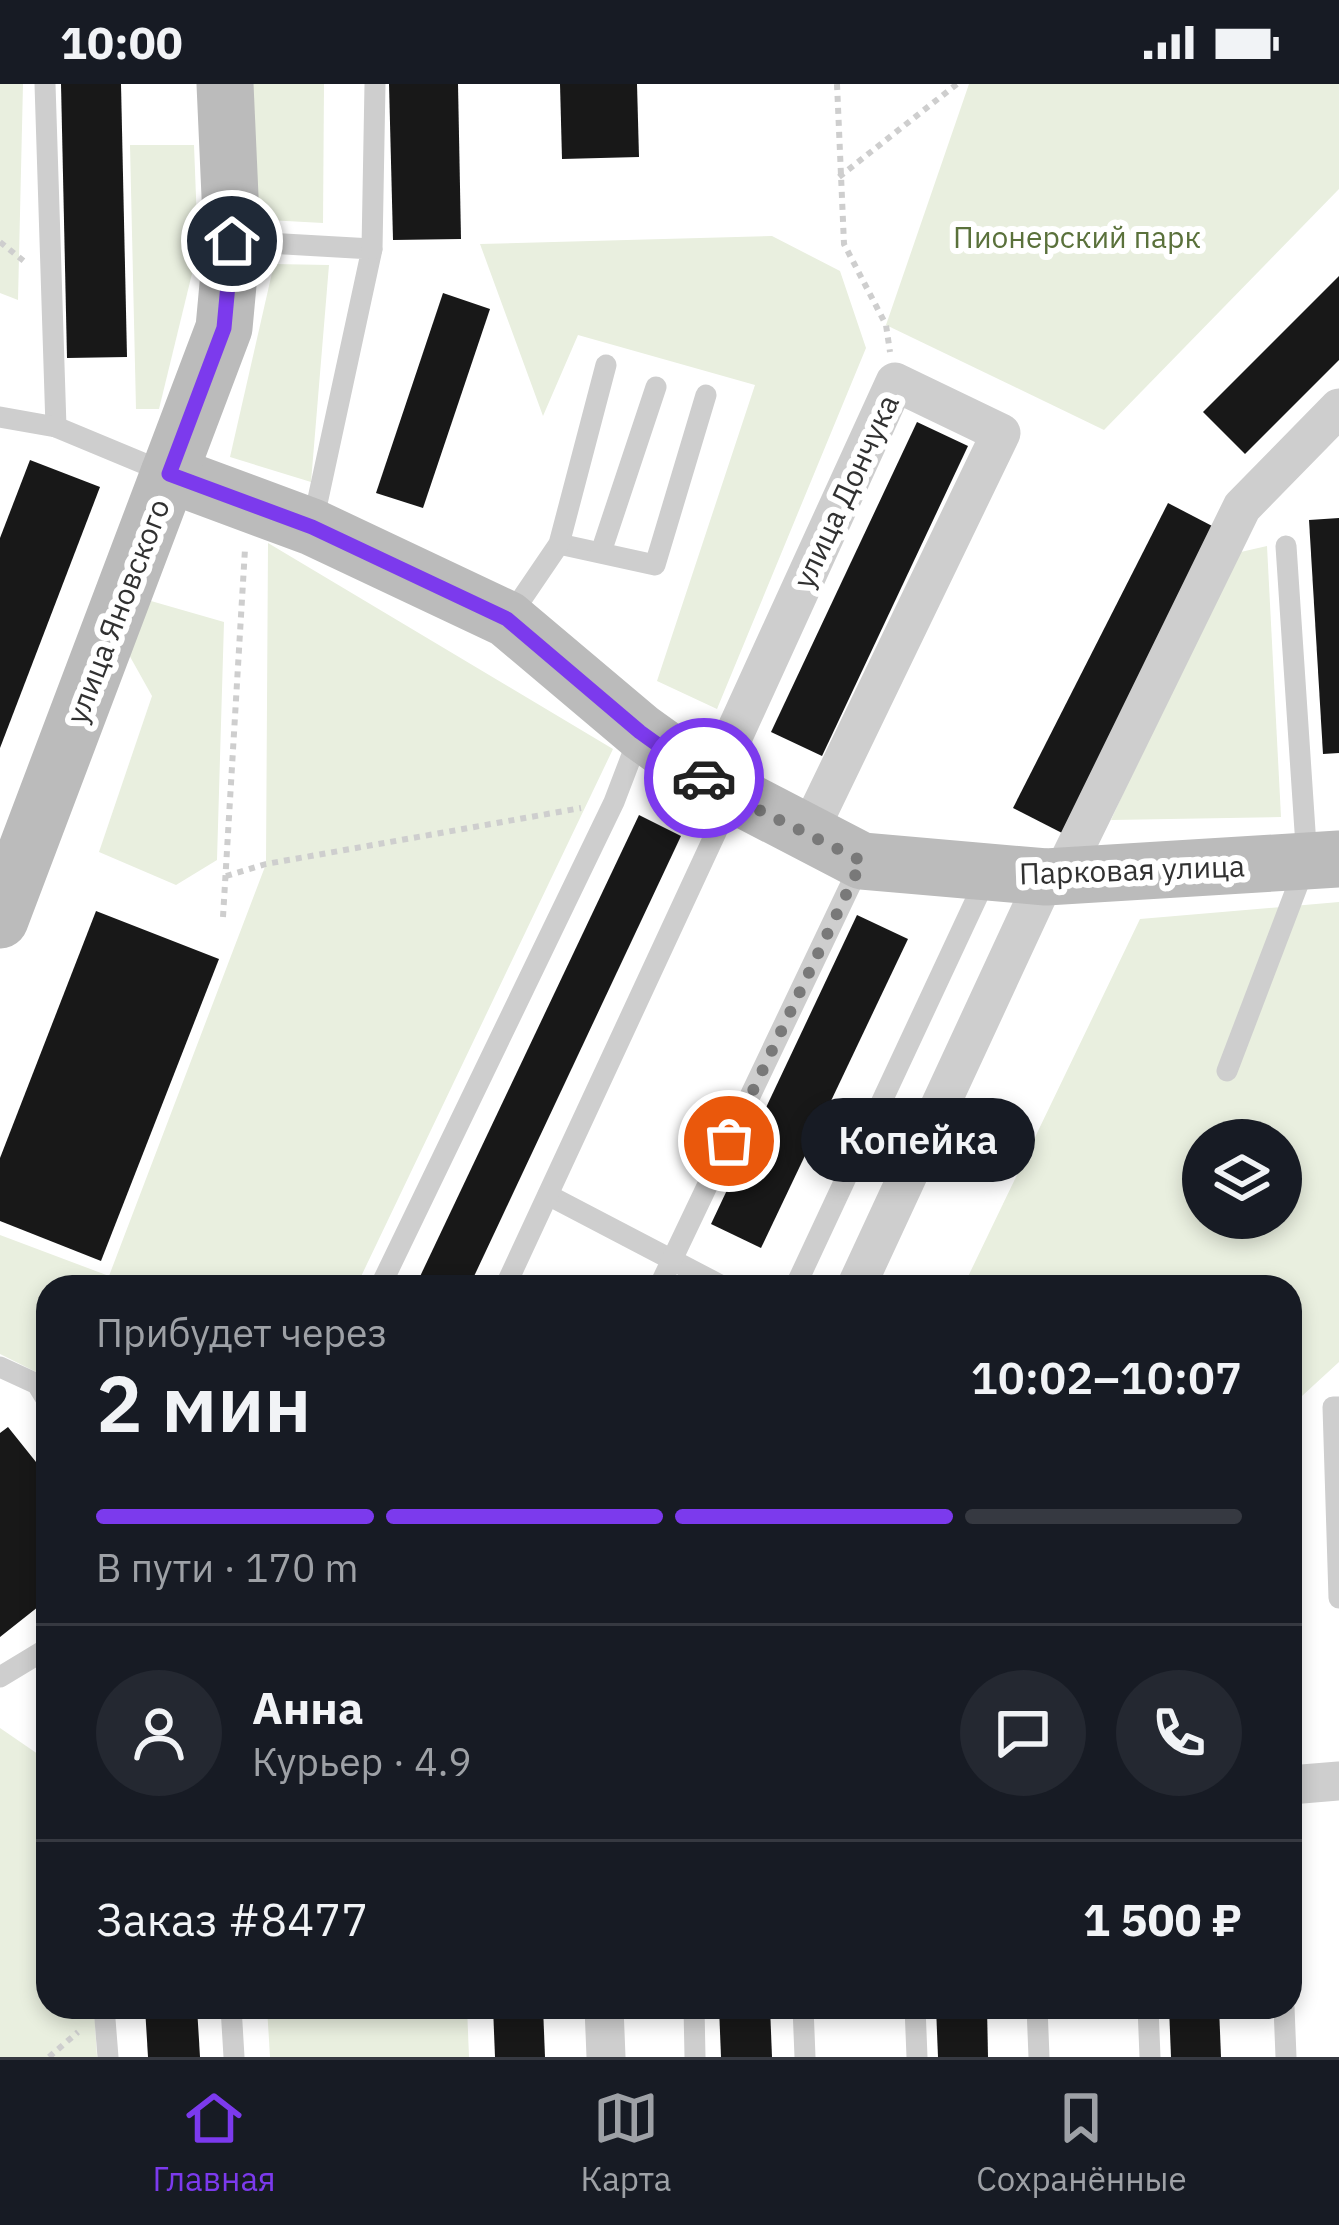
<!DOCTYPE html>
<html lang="ru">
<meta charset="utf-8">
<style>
:root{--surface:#171b24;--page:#242831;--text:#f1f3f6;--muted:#9ea1a6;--line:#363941;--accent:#7c3aed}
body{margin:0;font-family:"IBM Plex Sans",sans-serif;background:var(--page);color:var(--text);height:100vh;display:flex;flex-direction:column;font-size:45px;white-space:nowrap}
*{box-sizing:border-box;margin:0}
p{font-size:39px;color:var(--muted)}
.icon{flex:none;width:66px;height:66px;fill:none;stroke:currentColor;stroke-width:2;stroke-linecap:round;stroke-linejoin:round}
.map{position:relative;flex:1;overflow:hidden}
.sheet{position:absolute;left:36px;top:1191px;width:1266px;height:744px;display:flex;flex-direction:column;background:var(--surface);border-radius:36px;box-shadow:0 6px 18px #0003}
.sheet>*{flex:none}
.buttons{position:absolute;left:1182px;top:1035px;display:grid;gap:24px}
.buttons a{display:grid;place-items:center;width:120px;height:120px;border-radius:50%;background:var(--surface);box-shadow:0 6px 18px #0003;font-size:60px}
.pin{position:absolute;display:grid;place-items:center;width:102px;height:102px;color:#fff;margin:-51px;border:6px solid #fff;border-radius:50%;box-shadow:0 3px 12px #0007}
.courier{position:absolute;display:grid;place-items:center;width:120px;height:120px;margin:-60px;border:9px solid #7c3aed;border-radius:50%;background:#fff;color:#222;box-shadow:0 3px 15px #0007}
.bubble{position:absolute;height:84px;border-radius:42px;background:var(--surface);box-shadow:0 6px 18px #0003;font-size:39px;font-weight:600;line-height:84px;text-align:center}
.headline em{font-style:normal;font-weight:600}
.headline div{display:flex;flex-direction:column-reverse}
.headline{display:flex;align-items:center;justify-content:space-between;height:204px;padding:0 60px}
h1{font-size:78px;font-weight:600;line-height:90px}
.bar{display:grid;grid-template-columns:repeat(4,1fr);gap:18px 12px;align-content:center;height:144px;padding:0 60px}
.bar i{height:15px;border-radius:9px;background:var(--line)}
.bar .selected{background:var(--accent)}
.bar p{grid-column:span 4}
.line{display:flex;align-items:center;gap:30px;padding:0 60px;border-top:3px solid var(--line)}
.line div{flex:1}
.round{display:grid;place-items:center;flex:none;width:126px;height:126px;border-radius:63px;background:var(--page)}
.status{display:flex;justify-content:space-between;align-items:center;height:84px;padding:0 60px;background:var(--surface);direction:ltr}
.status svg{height:33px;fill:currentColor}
.menu{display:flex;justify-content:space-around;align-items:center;height:168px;border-top:3px solid var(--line);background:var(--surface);font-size:33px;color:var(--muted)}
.menu a{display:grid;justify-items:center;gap:6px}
.menu .selected{color:var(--accent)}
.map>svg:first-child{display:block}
</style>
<div class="status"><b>10:00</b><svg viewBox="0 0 49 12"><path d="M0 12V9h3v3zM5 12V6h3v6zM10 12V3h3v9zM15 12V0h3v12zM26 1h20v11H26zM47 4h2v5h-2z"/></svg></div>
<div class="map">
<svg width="1339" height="1973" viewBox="0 0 1339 1973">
<rect width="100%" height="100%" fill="#fff"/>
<g fill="#e9efdf" fill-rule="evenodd">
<path d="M0 0H23L18 216 0 209Z"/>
<path d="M249 0H324L323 139 250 135Z"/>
<path d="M969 0H1339V105L1104 346 886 241Z"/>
<path d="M130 61H194L198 165 159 325H136Z"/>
<path d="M772 152 840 187 866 264 717 625 657 597 755 301 578 251 543 332 480 160Z"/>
<path d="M274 180 329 181 311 398 230 373Z"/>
<path d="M268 459 613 665 356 1203H48V1294L0 1270V1151L109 1192 266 780Z"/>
<path d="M1267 462 1281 733 1111 736 1232 470Z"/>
<path d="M151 517 224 538 217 776 176 801 99 768 152 612 128 569Z"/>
<path d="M1339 818V1278L1290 1323V1203H963L1140 835ZM1203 1056H1281V1134H1203Z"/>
<path d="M0 1644 48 1677V1923H94L97 1973H0Z"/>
<path d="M267 1923H467L469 1973H270Z"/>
</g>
<g fill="#181818">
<path d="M61 0H121L127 273 67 274Z"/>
<path d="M389 0H458L461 155 393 156Z"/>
<path d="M560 0H637L639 73 562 75Z"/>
<path d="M1339 192V276L1245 370 1203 328Z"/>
<path d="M443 209 490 225 423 424 376 409Z"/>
<path d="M917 338 968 362 822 672 771 648Z"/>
<path d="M30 376 100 403 0 664V454Z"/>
<path d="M1168 419 1216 444 1062 749 1013 724Z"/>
<path d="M1339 434V669L1323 670 1309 436Z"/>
<path d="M639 731 681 752 469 1203H415Z"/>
<path d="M96 827 219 875 101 1177 0 1137V1074Z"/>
<path d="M857 831 908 855 761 1164 711 1140Z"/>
<path d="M8 1343 48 1393V1454L40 1461 48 1471V1515L0 1553V1349Z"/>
<path d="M145 1923H197L200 1973H148Z"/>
<path d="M493 1923H543L545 1973H495Z"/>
<path d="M719 1923H770L772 1973H721Z"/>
<path d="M936 1923H987L988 1973H938Z"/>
<path d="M1169 1923H1219L1221 1973H1171Z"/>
</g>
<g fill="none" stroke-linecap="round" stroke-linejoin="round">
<g stroke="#cecece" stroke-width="6" stroke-dasharray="6 6" stroke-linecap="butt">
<path d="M837 0 844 160 886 241 890 268"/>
<path d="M839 93 957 0"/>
<path d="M0 158 25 178"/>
<path d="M226 792 266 780 581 724"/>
<path d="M223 833 245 465"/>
<path d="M49 1973 78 1948"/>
</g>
<g stroke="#cecece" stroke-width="21">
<path d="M45 0 56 343"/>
<path d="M232 157 372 165 313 438"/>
<path d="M372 165 375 0"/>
<path d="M0 333 56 343 169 390"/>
<path d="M559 460 655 481 706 311"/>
<path d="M601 468 656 303"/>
<path d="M508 535 559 460 606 281"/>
<path d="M1227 987 1307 777 1286 462"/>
<path d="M548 1111 724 1203"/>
<path d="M380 1203 614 718 640 650"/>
<path d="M505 1203 732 714"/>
<path d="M659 1203 860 781"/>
<path d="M795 1203 988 790"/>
<path d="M0 1283 37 1300 48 1318"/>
<path d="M1339 1323H1333L1339 1514"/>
<path d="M0 1593 48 1564"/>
<path d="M104 1923 108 1973"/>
<path d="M231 1923 234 1973"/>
<path d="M694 1923 695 1973"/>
<path d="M803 1923 805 1973"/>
<path d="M915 1923 917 1973"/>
<path d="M1037 1923 1039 1973"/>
<path d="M1148 1923 1150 1973"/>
<path d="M1284 1923 1286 1973"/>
</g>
<g stroke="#cecece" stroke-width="39">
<path d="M712 699 895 298 1001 349 808 749"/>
<path d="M1062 791 1242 423 1339 324"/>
<path d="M856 1203 1046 793"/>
<path d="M1290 1701 1339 1697"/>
<path d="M604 1923 606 1973"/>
</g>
<g stroke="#bbb" stroke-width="57">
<path d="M169 390 312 443 507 535 641 648 712 699 862 777 1046 793 1339 775"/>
<path d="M0 836 224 244 232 157 225 0"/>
</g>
</g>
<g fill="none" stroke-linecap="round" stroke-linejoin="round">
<path stroke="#797979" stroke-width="12" stroke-dasharray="0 21.6" d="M704 694 733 713 862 777 729 1057"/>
<path stroke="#7c3aed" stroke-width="15" d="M232 157 224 244 169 390 312 443 507 535 640 648 704 694"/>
</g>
<g text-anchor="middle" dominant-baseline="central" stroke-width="12" stroke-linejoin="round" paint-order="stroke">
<g font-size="30" fill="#5a713b" stroke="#fff">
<text x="1077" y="152">Пионерский парк</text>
</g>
<g font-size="30" fill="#313131" stroke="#fff">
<text transform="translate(845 407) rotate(-65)">улица Дончука</text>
<text transform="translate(117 527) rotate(-69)">улица Яновского</text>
<text transform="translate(1132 785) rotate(-2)">Парковая улица</text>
</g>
</g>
</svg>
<div class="buttons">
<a><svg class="icon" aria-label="layers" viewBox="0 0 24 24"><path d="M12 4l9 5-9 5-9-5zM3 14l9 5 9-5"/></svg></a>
</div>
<div class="pin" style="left:729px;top:1057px;background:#ea580c"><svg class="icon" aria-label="bag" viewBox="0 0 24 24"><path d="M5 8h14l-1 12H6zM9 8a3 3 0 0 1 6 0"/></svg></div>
<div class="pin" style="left:232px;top:157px;background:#1f2937"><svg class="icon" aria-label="home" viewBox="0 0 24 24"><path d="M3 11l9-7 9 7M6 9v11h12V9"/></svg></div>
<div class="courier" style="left:704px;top:694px"><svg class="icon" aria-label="car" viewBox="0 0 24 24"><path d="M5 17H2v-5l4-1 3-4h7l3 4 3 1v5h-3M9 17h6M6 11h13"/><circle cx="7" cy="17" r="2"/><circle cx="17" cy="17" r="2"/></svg></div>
<div class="bubble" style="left:801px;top:1014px;width:234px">Копейка</div>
<section class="sheet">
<div class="headline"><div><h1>2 мин</h1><p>Прибудет через</p></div><em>10:02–10:07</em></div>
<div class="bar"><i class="selected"></i><i class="selected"></i><i class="selected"></i><i></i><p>В пути · 170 m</p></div>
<div class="line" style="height:216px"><a class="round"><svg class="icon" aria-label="person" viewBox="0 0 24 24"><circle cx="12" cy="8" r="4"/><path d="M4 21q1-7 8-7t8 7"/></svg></a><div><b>Анна</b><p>Курьер · 4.9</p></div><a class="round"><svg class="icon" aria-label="chat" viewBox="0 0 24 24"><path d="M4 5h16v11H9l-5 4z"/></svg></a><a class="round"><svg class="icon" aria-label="phone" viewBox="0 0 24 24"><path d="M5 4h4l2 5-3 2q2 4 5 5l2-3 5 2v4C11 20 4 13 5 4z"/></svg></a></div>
<div class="line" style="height:156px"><div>Заказ #8477</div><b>1 500 ₽</b></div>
</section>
</div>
<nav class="menu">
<a class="selected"><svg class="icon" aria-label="home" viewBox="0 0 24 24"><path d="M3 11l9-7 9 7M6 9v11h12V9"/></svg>Главная</a>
<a><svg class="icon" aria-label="map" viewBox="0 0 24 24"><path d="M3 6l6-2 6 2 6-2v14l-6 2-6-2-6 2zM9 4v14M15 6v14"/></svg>Карта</a>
<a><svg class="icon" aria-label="saved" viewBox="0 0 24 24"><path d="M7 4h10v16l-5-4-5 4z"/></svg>Сохранённые</a>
</nav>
